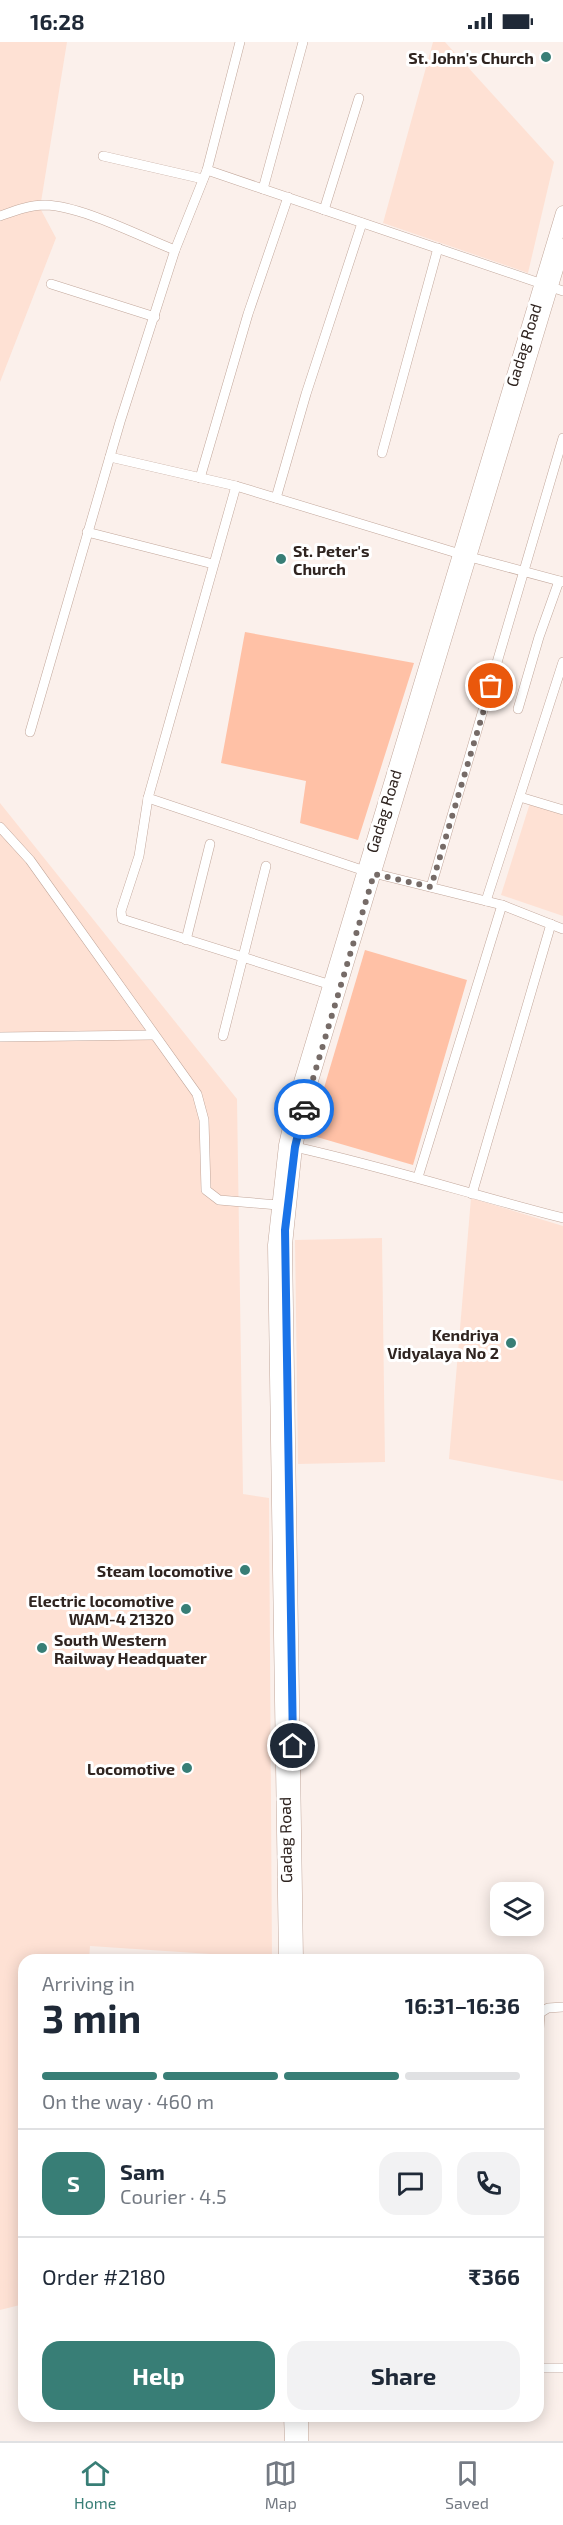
<!DOCTYPE html>
<meta charset="utf-8">
<style>
:root{--surface:#fff;--page:#f2f2f3;--text:#1f2937;--muted:#747a83;--line:#e0e1e3;--accent:#387e76}
body{margin:0;font-family:"Exo 2",sans-serif;background:var(--page);color:var(--text);height:100vh;display:flex;flex-direction:column;font-size:22px;white-space:nowrap}
*{box-sizing:border-box;margin:0}
p{font-size:20px;color:var(--muted)}
.icon{flex:none;width:33px;height:33px;fill:none;stroke:currentColor;stroke-width:2;stroke-linecap:round;stroke-linejoin:round}
.map{position:relative;flex:1;overflow:hidden}
.side{position:absolute;left:18px;top:1912px;width:526px;height:468px;display:flex;flex-direction:column;background:var(--surface);border-radius:18px;box-shadow:0 3px 15px #0003}
.side>*{flex:none}
.controls{position:absolute;left:490px;top:1840px;display:grid;gap:12px}
.controls a{display:grid;place-items:center;width:54px;height:54px;border-radius:12px;background:var(--surface);box-shadow:0 3px 15px #0003;font-size:30px}
.pin{position:absolute;display:grid;place-items:center;width:51px;height:51px;color:#fff;margin:-26px;border:3px solid #fff;border-radius:50%;box-shadow:0 2px 6px #0007}
.courier{position:absolute;display:grid;place-items:center;width:60px;height:60px;margin:-30px;border:4px solid #1a73e8;border-radius:50%;background:#fff;color:#222;box-shadow:0 2px 8px #0007}
.headline em{font-style:normal;font-weight:700}
.headline div{display:flex;flex-direction:column-reverse}
.headline{display:flex;align-items:center;justify-content:space-between;height:102px;padding:0 24px}
h1{font-size:39px;font-weight:700;line-height:45px}
.bar{display:grid;grid-template-columns:repeat(4,1fr);gap:9px 6px;align-content:center;height:72px;padding:0 24px}
.bar i{height:8px;border-radius:4px;background:var(--line)}
.bar .active{background:var(--accent)}
.bar p{grid-column:span 4}
.line{display:flex;align-items:center;gap:15px;padding:0 24px;border-top:2px solid var(--line)}
.line div{flex:1}
.round{display:grid;place-items:center;flex:none;width:63px;height:63px;border-radius:18px;background:var(--page)}
.cta{display:flex;gap:12px;margin-top:auto;padding:12px 24px}
.cta a{flex:1;height:69px;border-radius:18px;background:var(--accent);color:#fff;font-size:24px;font-weight:700;line-height:69px;text-align:center}
.cta a+a{background:var(--page);color:var(--text)}
.status{display:flex;justify-content:space-between;align-items:center;height:42px;padding:0 30px;background:var(--surface);direction:ltr}
.status svg{height:16px;fill:currentColor}
.menu{display:flex;justify-content:space-around;align-items:center;height:84px;border-top:2px solid var(--line);background:var(--surface);font-size:16px;color:var(--muted)}
.menu a{display:grid;justify-items:center;gap:3px}
.menu .active{color:var(--accent)}
.map>svg:first-child{display:block}
</style>
<div class="status"><b>16:28</b><svg viewBox="0 0 49 12"><path d="M0 12V9h3v3zM5 12V6h3v6zM10 12V3h3v9zM15 12V0h3v12zM26 1h20v11H26zM47 4h2v5h-2z"/></svg></div>
<div class="map">
<svg width="563" height="2399" viewBox="0 0 563 2399">
<rect width="100%" height="100%" fill="#fbf0eb"/>
<g fill="#fee1d4">
<path d="M0 0H67L40 166 56 196 0 340Z"/>
<path d="M433 0H445L554 120 528 231 383 181Z"/>
<path d="M0 761 237 1057 243 1452 269 1456 272 1916 90 1904 89 1918H24V2262L0 2268Z"/>
<path d="M530 761 563 773V874L501 853Z"/>
<path d="M471 1156 563 1184V1439L449 1417Z"/>
<path d="M382 1196 385 1420 298 1422 295 1198Z"/>
</g>
<g fill="#ffc1a6">
<path d="M245 590 414 621 358 798 300 781 306 739 221 721Z"/>
<path d="M365 908 467 938 413 1123 310 1093Z"/>
</g>
<g fill="none" stroke-linecap="round" stroke-linejoin="round">
<g stroke="#c2a79b" stroke-width="10">
<g id="minor">
<path d="M103 114 203 137"/>
<path d="M207 128 563 249"/>
<path d="M263 147 303 0"/>
<path d="M324 168 359 56"/>
<path d="M0 174C14 169 29 163 45 163 82 164 139 194 175 208"/>
<path d="M51 242 155 275"/>
<path d="M382 411 438 206"/>
<path d="M110 415 236 444 470 515 563 540"/>
<path d="M200 436 248 272 288 155"/>
<path d="M236 444 148 756 365 829 502 863 563 887"/>
<path d="M276 456 306 352 362 181"/>
<path d="M87 490 213 522"/>
<path d="M518 667 539 595 559 539"/>
<path d="M30 690 120 380 175 208 207 128 240 0"/>
<path d="M520 755 563 768"/>
<path d="M148 756 139 814 121 869 122 877 331 943"/>
<path d="M0 785 30 818 197 1052 204 1078 206 1148 219 1158 278 1163"/>
<path d="M431 845 563 396"/>
<path d="M486 859 563 620"/>
<path d="M186 898 210 802"/>
<path d="M223 994 266 824"/>
<path d="M0 995 153 993"/>
<path d="M295 1105C385 1125 473 1153 563 1176"/>
<path d="M418 1135 502 863"/>
<path d="M472 1152 551 882"/>
<path d="M538 2002 540 1971 548 1966 563 1965"/>
<path d="M538 2326H563"/>
<path d="M169 2374V2375"/>
</g>
</g>
<g stroke="#c2a79b" stroke-width="15">
<g id="highway">
<path d="M286 1918 275 1203 286 1103 298 1050 563 171"/>
<path d="M296 1918 285 1203 295 1105 307 1052 563 204"/>
<path d="M291 2374 292 2399"/>
<path d="M301 2374V2399"/>
</g>
</g>
<use href="#minor" stroke="#fff" stroke-width="9"/>
<use href="#highway" stroke="#fff" stroke-width="14"/>
</g>
<g fill="none" stroke-linecap="round" stroke-linejoin="round">
<path stroke="#766b67" stroke-width="6" stroke-dasharray="0 10.8" d="M304 1067 374 832 431 845 491 644"/>
<path stroke="#1a73e8" stroke-width="8" d="M293 1704 285 1188 295 1105 304 1067"/>
</g>
<g fill="#387e76" stroke="#fff" stroke-width="2">
<circle cx="546" cy="15" r="6"/>
<circle cx="281" cy="517" r="6"/>
<circle cx="511" cy="1301" r="6"/>
<circle cx="245" cy="1528" r="6"/>
<circle cx="186" cy="1567" r="6"/>
<circle cx="42" cy="1606" r="6"/>
<circle cx="187" cy="1726" r="6"/>
</g>
<g text-anchor="middle" dominant-baseline="central" stroke-width="6" stroke-linejoin="round" paint-order="stroke">
<g font-size="16" font-weight="bold" fill="#2f2420" stroke="#fff" text-anchor="end">
<text x="534" y="15">St. John's Church</text>
<text x="293" y="508" text-anchor="start">St. Peter's<tspan x="293" dy="18">Church</tspan></text>
<text x="499" y="1292">Kendriya<tspan x="499" dy="18">Vidyalaya No 2</tspan></text>
<text x="233" y="1528">Steam locomotive</text>
<text x="174" y="1558">Electric locomotive<tspan x="174" dy="18">WAM-4 21320</tspan></text>
<text x="54" y="1597" text-anchor="start">South Western<tspan x="54" dy="18">Railway Headquater</tspan></text>
<text x="175" y="1726">Locomotive</text>
</g>
<g font-size="16" fill="#2f2420" stroke="#fff">
<text transform="translate(523 303) rotate(-73)">Gadag Road</text>
<text transform="translate(383 769) rotate(-73)">Gadag Road</text>
<text transform="translate(285 1798) rotate(-91)">Gadag Road</text>
</g>
</g>
</svg>
<div class="controls">
<a><svg class="icon" aria-label="layers" viewBox="0 0 24 24"><path d="M12 4l9 5-9 5-9-5zM3 14l9 5 9-5"/></svg></a>
</div>
<div class="pin" style="left:491px;top:644px;background:#ea580c"><svg class="icon" aria-label="bag" viewBox="0 0 24 24"><path d="M5 8h14l-1 12H6zM9 8a3 3 0 0 1 6 0"/></svg></div>
<div class="pin" style="left:293px;top:1704px;background:#1f2937"><svg class="icon" aria-label="home" viewBox="0 0 24 24"><path d="M3 11l9-7 9 7M6 9v11h12V9"/></svg></div>
<div class="courier" style="left:304px;top:1067px"><svg class="icon" aria-label="car" viewBox="0 0 24 24"><path d="M5 17H2v-5l4-1 3-4h7l3 4 3 1v5h-3M9 17h6M6 11h13"/><circle cx="7" cy="17" r="2"/><circle cx="17" cy="17" r="2"/></svg></div>
<section class="side">
<div class="headline"><div><h1>3 min</h1><p>Arriving in</p></div><em>16:31–16:36</em></div>
<div class="bar"><i class="active"></i><i class="active"></i><i class="active"></i><i></i><p>On the way · 460 m</p></div>
<div class="line" style="height:108px"><b class="round" style="background:var(--accent);color:#fff">S</b><div><b>Sam</b><p>Courier · 4.5</p></div><a class="round"><svg class="icon" aria-label="chat" viewBox="0 0 24 24"><path d="M4 5h16v11H9l-5 4z"/></svg></a><a class="round"><svg class="icon" aria-label="phone" viewBox="0 0 24 24"><path d="M5 4h4l2 5-3 2q2 4 5 5l2-3 5 2v4C11 20 4 13 5 4z"/></svg></a></div>
<div class="line" style="height:78px"><div>Order #2180</div><b>₹366</b></div>
<div class="cta"><a>Help</a><a>Share</a></div>
</section>
</div>
<nav class="menu">
<a class="active"><svg class="icon" aria-label="home" viewBox="0 0 24 24"><path d="M3 11l9-7 9 7M6 9v11h12V9"/></svg>Home</a>
<a><svg class="icon" aria-label="map" viewBox="0 0 24 24"><path d="M3 6l6-2 6 2 6-2v14l-6 2-6-2-6 2zM9 4v14M15 6v14"/></svg>Map</a>
<a><svg class="icon" aria-label="saved" viewBox="0 0 24 24"><path d="M7 4h10v16l-5-4-5 4z"/></svg>Saved</a>
</nav>
